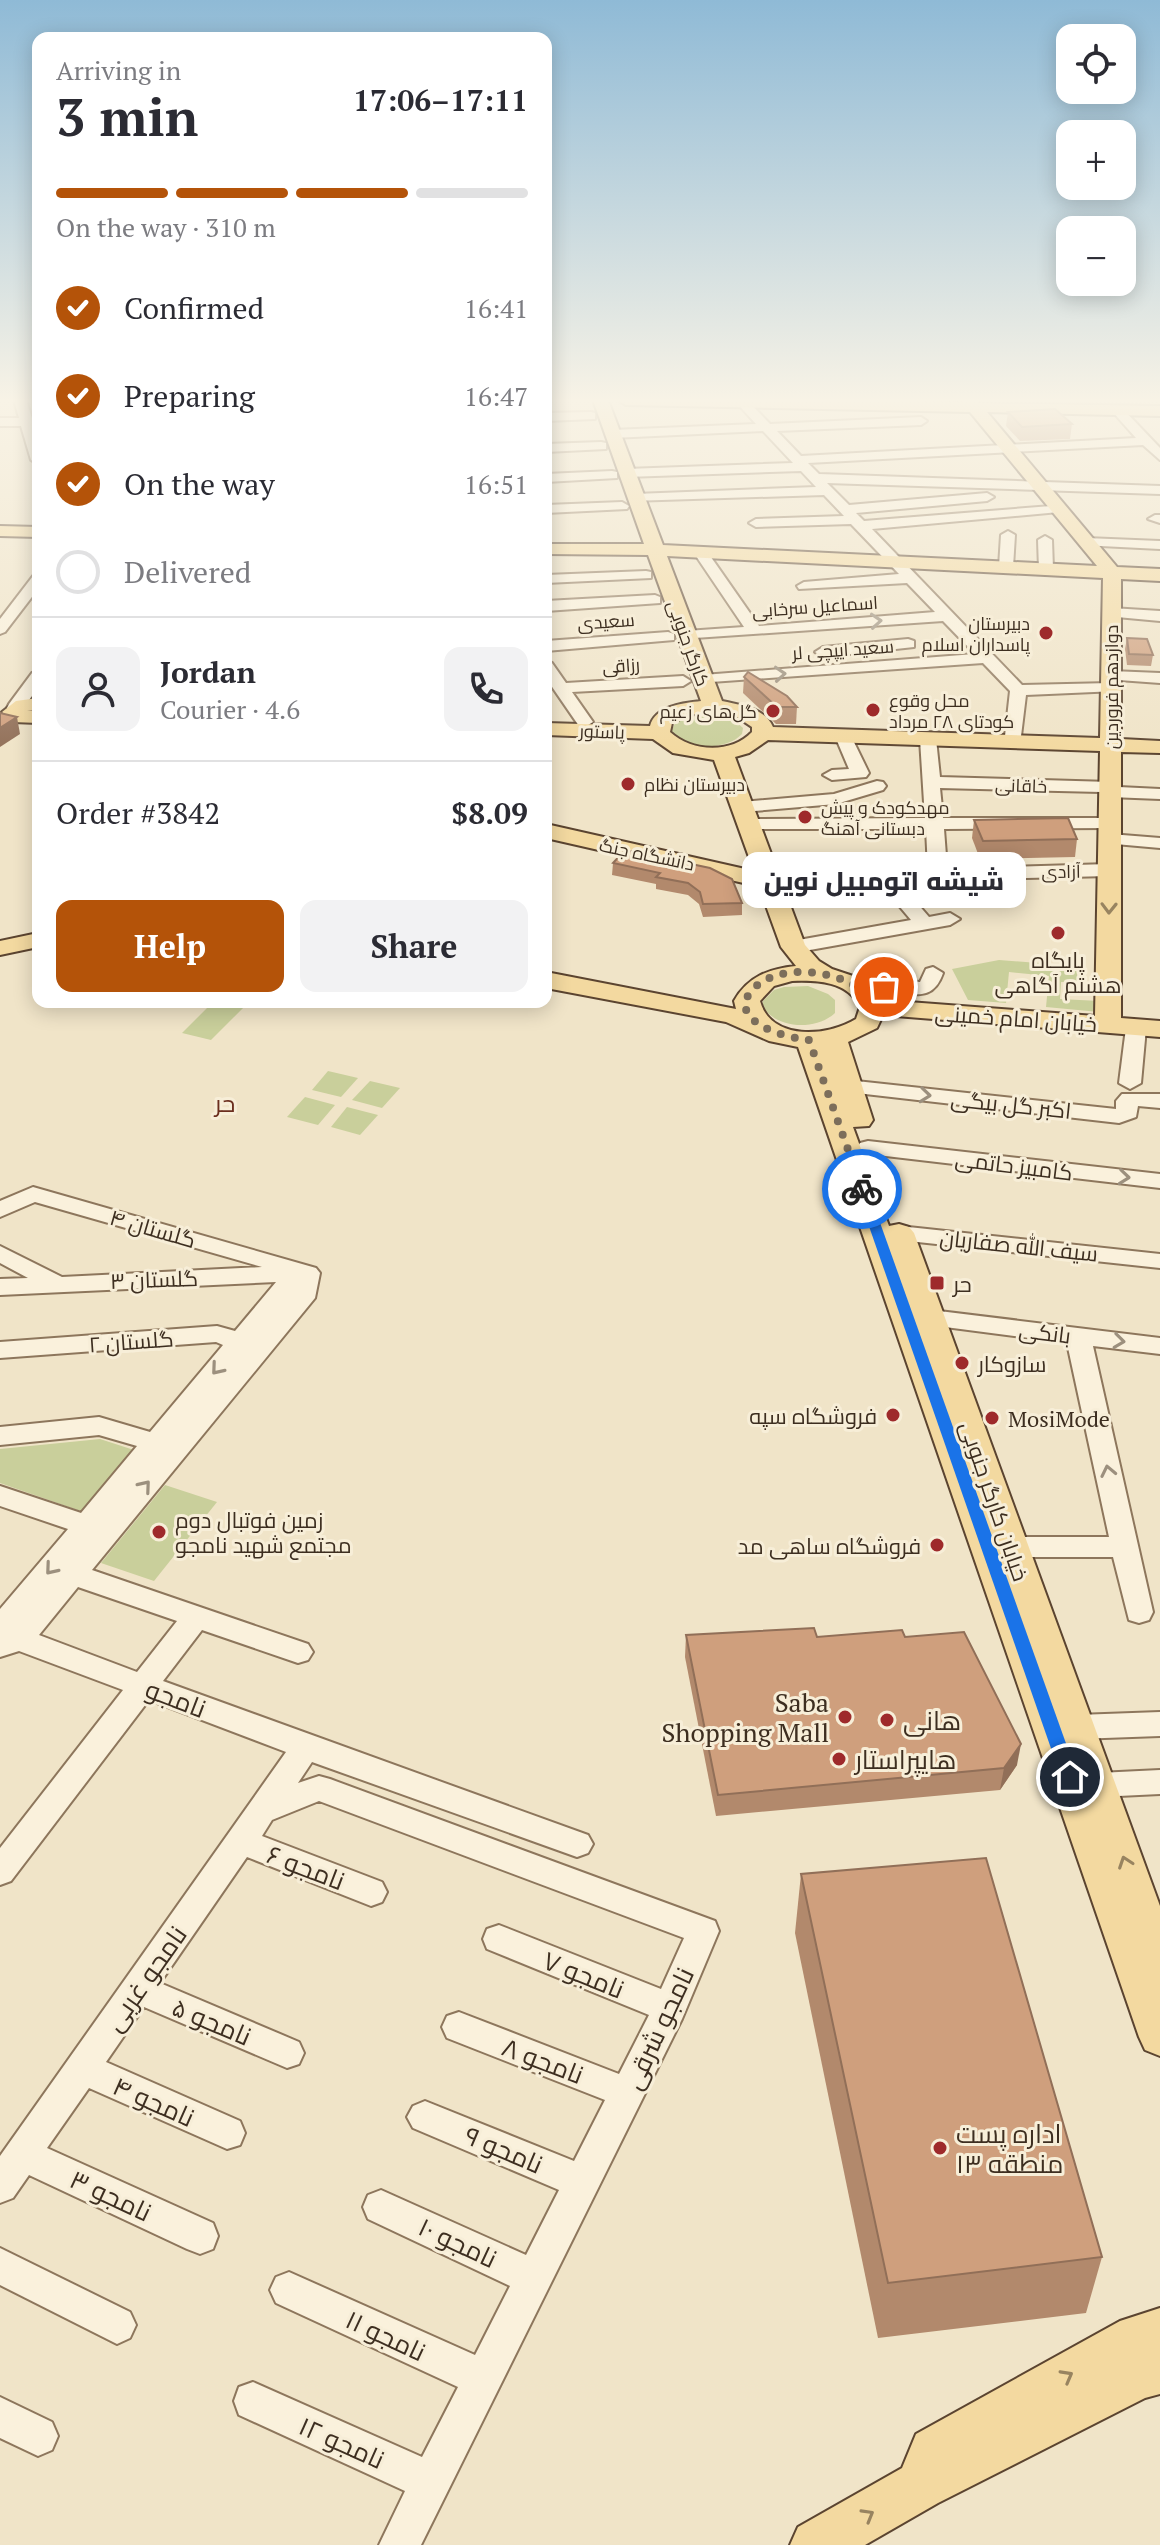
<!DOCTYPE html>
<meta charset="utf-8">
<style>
:root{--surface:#fff;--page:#f2f2f3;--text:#2b2b33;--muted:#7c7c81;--line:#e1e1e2;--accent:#b45309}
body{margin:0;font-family:"PT Serif",Cairo,serif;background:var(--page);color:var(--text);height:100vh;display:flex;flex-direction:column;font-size:30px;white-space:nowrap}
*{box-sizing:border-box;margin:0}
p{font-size:26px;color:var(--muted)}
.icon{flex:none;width:44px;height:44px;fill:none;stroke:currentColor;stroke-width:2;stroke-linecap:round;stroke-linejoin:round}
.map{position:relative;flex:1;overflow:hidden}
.details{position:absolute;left:32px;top:32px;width:520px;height:976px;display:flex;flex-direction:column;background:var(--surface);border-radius:16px;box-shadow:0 4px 20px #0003}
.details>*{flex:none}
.tools{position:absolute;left:1056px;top:24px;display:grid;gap:16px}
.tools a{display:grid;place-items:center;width:80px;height:80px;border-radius:16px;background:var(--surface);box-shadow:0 4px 20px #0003;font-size:40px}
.pin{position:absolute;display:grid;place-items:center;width:68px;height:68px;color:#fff;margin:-34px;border:4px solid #fff;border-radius:50%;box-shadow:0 2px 8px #0007}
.courier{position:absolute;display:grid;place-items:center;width:80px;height:80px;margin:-40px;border:6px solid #1a73e8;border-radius:50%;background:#fff;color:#222;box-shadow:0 2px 10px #0007}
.bubble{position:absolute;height:56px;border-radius:16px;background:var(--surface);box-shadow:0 4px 20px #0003;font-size:26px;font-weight:800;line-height:56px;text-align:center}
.head em{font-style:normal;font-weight:800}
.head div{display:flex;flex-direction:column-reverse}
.head{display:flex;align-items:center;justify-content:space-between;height:136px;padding:0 24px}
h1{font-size:52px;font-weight:800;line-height:60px}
.bar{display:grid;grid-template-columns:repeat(4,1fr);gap:12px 8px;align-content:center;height:96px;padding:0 24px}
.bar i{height:10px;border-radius:6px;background:var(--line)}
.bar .active{background:var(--accent)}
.bar p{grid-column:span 4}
.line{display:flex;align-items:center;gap:20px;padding:0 24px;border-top:2px solid var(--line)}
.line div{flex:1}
.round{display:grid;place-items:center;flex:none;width:84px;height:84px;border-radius:16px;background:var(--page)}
ol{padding:0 24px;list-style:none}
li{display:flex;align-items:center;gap:24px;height:88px}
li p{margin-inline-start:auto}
li .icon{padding:8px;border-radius:50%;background:var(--accent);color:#fff;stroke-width:4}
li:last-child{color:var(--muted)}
li i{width:44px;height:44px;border:4px solid var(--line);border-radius:50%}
.primary-button{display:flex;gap:16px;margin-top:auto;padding:16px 24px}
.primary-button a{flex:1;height:92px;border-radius:16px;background:var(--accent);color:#fff;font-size:32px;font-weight:800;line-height:92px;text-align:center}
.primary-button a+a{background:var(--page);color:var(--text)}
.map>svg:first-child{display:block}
</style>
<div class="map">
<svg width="1160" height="2545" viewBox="0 0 1160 2545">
<rect width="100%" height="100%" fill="#f0e4c8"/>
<g fill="#c9cf9b">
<path d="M702 714 733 719 743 728 742 734C726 751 685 751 671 731L676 722Z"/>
<path d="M999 960 1076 966 1078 982H1061L1060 999 1099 1001V1012L1046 1007 1049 976 1009 972 1006 1003 968 1000 952 969Z"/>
<path d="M808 986 828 994 835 1000V1013C817 1030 778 1030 763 1007V1001L774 990 784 987Z"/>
<path d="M194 1002H223L244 1007 211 1040 182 1033 209 1006Z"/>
<path d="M328 1071 358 1078 341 1097 312 1090Z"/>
<path d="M370 1081 400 1088 382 1108 352 1100Z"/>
<path d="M305 1097 335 1105 318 1125 287 1117Z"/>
<path d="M347 1107 378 1115 360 1135 331 1127Z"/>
<path d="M100 1439 134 1450 83 1512 0 1483V1449Z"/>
<path d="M165 1485 217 1502 154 1581 101 1563Z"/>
</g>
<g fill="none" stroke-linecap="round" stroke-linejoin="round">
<g stroke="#8d765c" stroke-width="4">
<g id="minor">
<path d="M14 400H26L32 418H38V426H34L38 438V464L31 460 21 426H0V418H19Z"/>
<path d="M734 400H747L770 424 921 417 927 421 921 425 777 431 801 456 1136 438 1111 410 1121 407 1160 448V460L1143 445 808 463 819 474 1160 486V494L827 483 849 505 987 493 994 497 987 501 856 513 864 521 1064 505 1066 508 1059 512 872 529 1022 685 1111 683 1119 688 1117 691 1026 695 1021 736 1013 741 1005 736 1010 691 983 663 697 683V677L703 675 975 654 943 621 680 639V633L686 631 744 627 694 553 701 549 706 550 759 626 935 612 907 583 799 589 797 586 804 582 899 574 851 524 756 527 749 523 756 519 844 516 824 495 630 501 628 498 635 494 816 487 801 471 626 477 619 473 626 469 793 463 763 431 612 438 606 434 612 430 756 424Z"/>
<path d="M591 412 595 413V419L546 421V413Z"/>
<path d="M601 442 606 443V449L546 452V444Z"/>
<path d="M612 471 617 472V478L546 482V474Z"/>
<path d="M622 502 629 506 627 509 546 513V505Z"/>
<path d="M1155 515H1160V523L1148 519Z"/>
<path d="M1008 531 1015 535 1013 567 1006 571 999 567 1001 535Z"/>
<path d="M1045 536 1052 540 1053 569 1046 573 1039 569 1038 540Z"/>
<path d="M1086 538 1160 541V549L1081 545V539Z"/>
<path d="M646 571 651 572V578L546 583V575Z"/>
<path d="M38 575V589L5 632 0 634V619L33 576Z"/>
<path d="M655 595 660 597V603L546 611V601Z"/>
<path d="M1111 608 1160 611V621L1106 616 1103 613Z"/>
<path d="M668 632 674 634V640L546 651V641Z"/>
<path d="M908 639 914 641V647L823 657 815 652 823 647Z"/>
<path d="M546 661 552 663 566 683 683 676 691 681 683 686 572 692 593 722 585 727 579 726 546 678Z"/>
<path d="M38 671V687L21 712H9L7 708 9 704 32 673Z"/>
<path d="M1111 671 1160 673V683L1105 679V673Z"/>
<path d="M843 731 851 736 869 773 866 777 832 780 823 775 832 770 849 769 835 736Z"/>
<path d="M928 734 936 739 940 777 1110 782 1119 787 1160 789V799L1110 797 1101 792 940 788 943 818H1110L1119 823 1110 828 944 829 947 869 1109 864 1118 870 1109 876 898 881 929 917 950 913 960 919 950 925 793 953 786 951 783 947 786 943 793 941 911 920 879 882 774 903 764 897 774 891 883 870 928 869 926 829H748L739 824 748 819 925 818 920 739Z"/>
<path d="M877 781 883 782 886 786 883 790 836 804 742 812 733 807 742 802 834 794Z"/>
<path d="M1110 834 1160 838V848L1104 843 1101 839 1104 835Z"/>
<path d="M933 967 943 973C933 1002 915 993 890 993 882 993 873 997 865 999L855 993C870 977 899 981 920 982L926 969Z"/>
<path d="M1136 1022 1146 1028 1141 1083 1130 1089 1119 1083 1126 1028Z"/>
<path d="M847 1080 1116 1109V1101L1122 1094H1160V1108L1138 1106 1136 1117 1119 1123 839 1091 836 1086Z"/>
<path d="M868 1141 1160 1174V1188L860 1153 857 1148 860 1143Z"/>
<path d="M33 1187 316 1268 320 1273 315 1298 92 1570 308 1644 313 1652 308 1660 298 1663 202 1630 163 1681 588 1835 593 1844 588 1853 577 1857 312 1762 298 1783 319 1776 330 1779 715 1921 719 1931 682 2019 421 2545H379L405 2491 239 2415 234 2401 239 2387 253 2382 422 2457 458 2387 276 2303 270 2290 276 2277 289 2272 475 2355 510 2286 368 2219 363 2207 368 2195 381 2190 526 2255 559 2190 413 2128 407 2117 413 2106 425 2101 574 2161 605 2100 447 2038 442 2027 447 2016 459 2012 619 2074 649 2015 487 1949 483 1939 487 1929 499 1925 661 1989 684 1938 319 1801 272 1820 262 1836 382 1882 387 1892 382 1902 371 1906 247 1857 160 1983 299 2042 304 2053 299 2064 287 2068 144 2007 106 2062 240 2121 245 2133 240 2145 227 2149 89 2088 47 2148 213 2223 218 2236 213 2249 200 2254 187 2249 29 2175 13 2198 0 2203V2156L286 1752 149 1700 11 1881 0 1885V1848L123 1690 19 1651 0 1657V1609L68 1529 0 1506V1486L81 1513 137 1446 99 1435 0 1445V1427L99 1417 150 1432 223 1345 216 1342 0 1358V1342L217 1326 235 1331 276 1282 0 1295V1279L28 1278 0 1263V1246L62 1277 262 1267 35 1202 0 1217V1201ZM78 1587 177 1621 137 1672 39 1635Z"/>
<path d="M899 1226 1160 1254V1268L899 1240 876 1239 872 1234 876 1229Z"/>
<path d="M931 1310 1160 1338V1354L1093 1346 1153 1612 1149 1620 1139 1623 1129 1620 1113 1557H1011L1001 1554 997 1547 1001 1540 1011 1537H1109L1067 1343 922 1324 919 1318 922 1312Z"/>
<path d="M1160 1712V1736L1077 1739 1066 1735 1062 1727 1066 1719 1077 1715Z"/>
<path d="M1160 1770V1794L1098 1797 1087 1794 1083 1785 1087 1776 1098 1773Z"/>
<path d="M0 2248 130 2312 136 2325 130 2338 117 2344 0 2285Z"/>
<path d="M0 2397 52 2422 58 2436 52 2450 38 2456 0 2438Z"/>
</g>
</g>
<g stroke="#5b4430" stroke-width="4">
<g id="major">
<path d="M593 400H608L663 545 1097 566 970 412 626 405 618 400 963 402 962 400H977L979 403 1160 406V416L987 412 1117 567 1160 569V581L1121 579V739L1160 741V753L1121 752V1018L1160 1021V1037L883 1015 877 1028 848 1042 873 1120 869 1126 853 1127 889 1226 899 1224 909 1227 914 1233 1160 1906V2056L1145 2050 1139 2037 798 1047 769 1041 726 1022 546 988V972L736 1009 734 1001C748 976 769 969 796 966L781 947 757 881 748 884 546 838V824L754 871 714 760 673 753 653 739 546 735V723L650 726C655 706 683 703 701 701L648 555 546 554V544H644ZM667 556 1103 578 1100 738 773 727C765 708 740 705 722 701ZM713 712 737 717 752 727V732C731 754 692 752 670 732L672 723 688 715ZM768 740 1100 751 1095 1016 882 1000 865 980 832 969 819 961 805 945 735 757 749 753ZM792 981C817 980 848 981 860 1007L856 1019C827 1037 771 1041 760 1001L774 986Z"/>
<path d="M0 526 38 527V537L0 536Z"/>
<path d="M38 698V710L27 711H38V723L13 722 2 712 16 701Z"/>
<path d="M38 933V947L0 955V941Z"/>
<path d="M1160 2308V2394L1145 2398 938 2503 865 2545H790L798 2527 902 2468 916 2434 1120 2321Z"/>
</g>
</g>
<use href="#minor" fill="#faf1dc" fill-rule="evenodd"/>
<use href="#major" fill="#f3d9a0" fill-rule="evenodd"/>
</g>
<g fill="#b2896c">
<path d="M1008 412 1072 424 1070 439 1020 441 1006 426Z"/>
<path d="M1127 638 1153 655 1151 666 1127 665 1125 649Z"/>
<path d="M744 677 797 707 796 724H776L743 693Z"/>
<path d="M974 820 1077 839 1075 857 980 859 972 838Z"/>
<path d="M625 850 742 903V915L703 917 699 904 688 895 656 889V884L612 875 613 863Z"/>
<path d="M686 1635 905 1637 1017 1765 1000 1790 716 1816 685 1657Z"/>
<path d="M801 1874 1102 2257 1086 2313 878 2338 795 1933Z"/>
</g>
<g fill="#916f58">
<path d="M17 717 20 734 0 747V728Z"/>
<path d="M1021 1744 1017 1765 1000 1790 1004 1768Z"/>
</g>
<g fill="#cf9f7d" stroke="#916f58" stroke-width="2">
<path d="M1055 409 1072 424 1022 427 1008 412Z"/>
<path d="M1127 638 1147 639 1153 655 1129 654Z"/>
<path d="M748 672 787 696 797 707H777L744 677Z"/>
<path d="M0 713 17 717 0 728Z"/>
<path d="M1068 818 1077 839 983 841 974 820Z"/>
<path d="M625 850 710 868 732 879 742 903 703 904 700 892 688 883 656 877 660 873 613 863Z"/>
<path d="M814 1628 817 1637 902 1630 905 1637 964 1632 1021 1744 1004 1768 718 1795 686 1635Z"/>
<path d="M986 1858 1102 2257 888 2283 801 1874Z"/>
</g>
<defs><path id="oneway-chevron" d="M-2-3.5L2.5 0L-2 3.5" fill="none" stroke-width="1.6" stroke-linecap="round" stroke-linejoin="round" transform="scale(2)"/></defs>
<g stroke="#9c907e">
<use href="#oneway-chevron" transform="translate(876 621) rotate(-4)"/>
<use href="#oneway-chevron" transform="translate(780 674) rotate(-4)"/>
<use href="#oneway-chevron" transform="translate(925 1095) rotate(6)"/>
<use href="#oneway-chevron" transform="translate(1124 1177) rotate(6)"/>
<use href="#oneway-chevron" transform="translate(1119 1341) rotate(7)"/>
<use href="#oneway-chevron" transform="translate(217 1369) rotate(130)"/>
<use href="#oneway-chevron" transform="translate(1108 1471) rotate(-102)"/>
<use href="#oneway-chevron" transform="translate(145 1486) rotate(-50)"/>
<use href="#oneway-chevron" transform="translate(51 1569) rotate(130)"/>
</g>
<g stroke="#988460">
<use href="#oneway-chevron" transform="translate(1109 908) rotate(91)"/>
<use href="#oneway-chevron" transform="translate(1125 1862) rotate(-109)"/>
<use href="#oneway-chevron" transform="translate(1067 2376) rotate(-29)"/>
<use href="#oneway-chevron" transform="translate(868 2515) rotate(-30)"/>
</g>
<linearGradient id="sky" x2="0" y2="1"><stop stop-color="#8fbad6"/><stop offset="0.53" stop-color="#f8f3e6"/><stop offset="1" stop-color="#f8f3e6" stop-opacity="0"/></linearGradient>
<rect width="1160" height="756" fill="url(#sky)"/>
<path fill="#1a73e8" d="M862 1186 868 1189 1078 1777 1075 1782 1070 1783 1061 1777 856 1189Z"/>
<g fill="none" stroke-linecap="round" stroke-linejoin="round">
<path stroke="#7c6e5b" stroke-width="8" stroke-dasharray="0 14.4" d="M862 1189 809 1040C789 1039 723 1021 753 989 780 962 839 970 865 993L884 987"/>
</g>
<g fill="#9e2a2b" stroke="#f7eed8" stroke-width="3">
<circle cx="1046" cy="633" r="8"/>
<circle cx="873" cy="710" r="8"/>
<circle cx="773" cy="711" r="8"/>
<circle cx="628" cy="784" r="8"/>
<circle cx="805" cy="817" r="8"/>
<circle cx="1058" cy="933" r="8"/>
<rect x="929" y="1275" width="16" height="16" rx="4"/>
<circle cx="962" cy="1363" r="8"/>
<circle cx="893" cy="1415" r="8"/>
<circle cx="992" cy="1418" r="8"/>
<circle cx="159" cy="1532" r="8"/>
<circle cx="937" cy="1545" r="8"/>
<circle cx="845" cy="1717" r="8"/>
<circle cx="887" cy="1720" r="8"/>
<circle cx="839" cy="1759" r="8"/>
<circle cx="940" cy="2148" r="8"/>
</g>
<g text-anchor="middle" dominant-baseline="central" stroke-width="6" stroke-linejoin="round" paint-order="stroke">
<g font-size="18" fill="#3d2e20" stroke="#f7eed8">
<text transform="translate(815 606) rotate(-4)">اسماعیل سرخابی</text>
<text transform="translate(606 621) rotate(-4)">سعیدی</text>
<text transform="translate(689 643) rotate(70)">کارگر جنوبی</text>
<text transform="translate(843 649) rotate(-4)">سعید ایپچی لر</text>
<text transform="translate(621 665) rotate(-4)">رزاقی</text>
<text transform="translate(1111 687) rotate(-90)">دوازدهم فروردین</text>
<text transform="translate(602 731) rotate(2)">پاستور</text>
<text transform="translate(1021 785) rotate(2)">خاقانی</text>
<text transform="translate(647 854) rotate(12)">دانشگاه جنگ</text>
<text transform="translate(1061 871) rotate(-1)">آزادی</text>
</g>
<g font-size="18" fill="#3d2e20" stroke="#f7eed8" text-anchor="start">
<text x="1030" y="623" text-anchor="end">دبیرستان<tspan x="1030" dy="21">پاسداران اسلام</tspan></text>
<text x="889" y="700">محل وقوع<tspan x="889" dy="21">کودتای ۲۸ مرداد</tspan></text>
<text x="757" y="711" text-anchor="end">گل‌های زعیم</text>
<text x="644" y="784">دبیرستان نظام</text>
<text x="821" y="807">مهدکودک و پیش<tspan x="821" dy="21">دبستانی آهنگ</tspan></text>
</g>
<g font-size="22" fill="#3d2e20" stroke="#f7eed8" text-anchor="start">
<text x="1058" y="959" text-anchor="middle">پایگاه<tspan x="1058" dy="25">هشتم آگاهی</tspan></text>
<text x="953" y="1283">حر</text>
<text x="978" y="1363">سازوکار</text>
<text x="877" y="1415" text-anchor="end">فروشگاه سپه</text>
<text x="1008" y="1418">MosiMode</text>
<text x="175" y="1519">زمین فوتبال دوم<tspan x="175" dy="25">مجتمع شهید نامجو</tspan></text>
<text x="921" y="1545" text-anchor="end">فروشگاه ساهی مد</text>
</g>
<g font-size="22" fill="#3d2e20" stroke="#f7eed8">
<text transform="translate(1016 1018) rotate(4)">خیابان امام خمینی</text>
<text transform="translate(1011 1104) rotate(6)">اکبر گل بیگی</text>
<text transform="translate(1014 1165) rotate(7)">کامبیز حاتمی</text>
<text transform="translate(153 1228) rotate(16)">گلستان ۴</text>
<text transform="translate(1019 1245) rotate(6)">سیف الله صفاریان</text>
<text transform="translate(154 1279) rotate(-2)">گلستان ۳</text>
<text transform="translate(1045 1332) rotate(7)">بانکی</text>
<text transform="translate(131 1341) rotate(-4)">گلستان ۲</text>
<text transform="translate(995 1501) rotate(71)">خیابان کارگر جنوبی</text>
</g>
<g font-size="24" fill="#6b2e1e" stroke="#f7eed8">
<text x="225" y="1103">حر</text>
</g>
<g font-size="26" fill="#3d2e20" stroke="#f7eed8">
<text transform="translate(176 1698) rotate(21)">نامجو</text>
<text transform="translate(306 1867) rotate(21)">نامجو ۶</text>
<text transform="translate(584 1974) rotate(22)">نامجو ۷</text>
<text transform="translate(145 1978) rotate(-55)">نامجو غربی</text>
<text transform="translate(212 2021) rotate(23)">نامجو ۵</text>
<text transform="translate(658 2028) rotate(-65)">نامجو شرقی</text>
<text transform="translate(543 2060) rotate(21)">نامجو ۸</text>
<text transform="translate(154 2101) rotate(24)">نامجو ۴</text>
<text transform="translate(504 2149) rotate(23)">نامجو ۹</text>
<text transform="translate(111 2195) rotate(25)">نامجو ۳</text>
<text transform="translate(458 2242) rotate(25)">نامجو ۱۰</text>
<text transform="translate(386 2335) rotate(25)">نامجو ۱۱</text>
<text transform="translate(342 2442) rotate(24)">نامجو ۱۲</text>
</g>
<g font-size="26" fill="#3d2e20" stroke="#f7eed8" text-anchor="start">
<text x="829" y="1702" text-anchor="end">Saba<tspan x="829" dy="30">Shopping Mall</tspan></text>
<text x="903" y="1720">هانی</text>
<text x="855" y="1759">هایپراستار</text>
<text x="956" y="2133">اداره پست<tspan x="956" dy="30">منطقه ۱۳</tspan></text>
</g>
</g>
</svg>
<div class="tools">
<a><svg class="icon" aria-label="locate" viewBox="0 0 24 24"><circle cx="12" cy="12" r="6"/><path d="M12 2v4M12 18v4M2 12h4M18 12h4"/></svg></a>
<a>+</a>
<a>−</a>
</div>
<div class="pin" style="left:884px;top:987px;background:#ea580c"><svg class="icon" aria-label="bag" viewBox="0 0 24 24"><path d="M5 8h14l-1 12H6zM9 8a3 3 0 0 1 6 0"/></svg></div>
<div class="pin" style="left:1070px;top:1777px;background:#1f2937"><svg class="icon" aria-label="home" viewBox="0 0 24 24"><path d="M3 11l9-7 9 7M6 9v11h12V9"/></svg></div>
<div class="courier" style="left:862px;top:1189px"><svg class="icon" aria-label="bike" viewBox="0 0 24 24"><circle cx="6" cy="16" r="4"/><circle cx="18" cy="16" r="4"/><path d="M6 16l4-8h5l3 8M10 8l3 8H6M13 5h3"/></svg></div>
<div class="bubble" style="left:742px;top:852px;width:284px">شیشه اتومبیل نوین</div>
<section class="details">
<div class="head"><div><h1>3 min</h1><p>Arriving in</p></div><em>17:06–17:11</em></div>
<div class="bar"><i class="active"></i><i class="active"></i><i class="active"></i><i></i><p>On the way · 310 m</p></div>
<ol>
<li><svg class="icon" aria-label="check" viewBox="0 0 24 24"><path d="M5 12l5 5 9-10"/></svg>Confirmed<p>16:41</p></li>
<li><svg class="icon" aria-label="check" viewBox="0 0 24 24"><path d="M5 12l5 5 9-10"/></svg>Preparing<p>16:47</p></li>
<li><svg class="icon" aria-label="check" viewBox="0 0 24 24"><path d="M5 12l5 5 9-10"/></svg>On the way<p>16:51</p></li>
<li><i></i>Delivered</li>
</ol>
<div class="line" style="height:144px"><a class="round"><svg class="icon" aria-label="person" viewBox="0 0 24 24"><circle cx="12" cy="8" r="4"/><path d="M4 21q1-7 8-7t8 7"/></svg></a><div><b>Jordan</b><p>Courier · 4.6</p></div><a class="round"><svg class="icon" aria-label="phone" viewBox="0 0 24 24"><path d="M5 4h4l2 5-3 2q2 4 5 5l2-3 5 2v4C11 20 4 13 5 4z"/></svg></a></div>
<div class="line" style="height:104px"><div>Order #3842</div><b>$8.09</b></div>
<div class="primary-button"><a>Help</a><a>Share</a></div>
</section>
</div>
